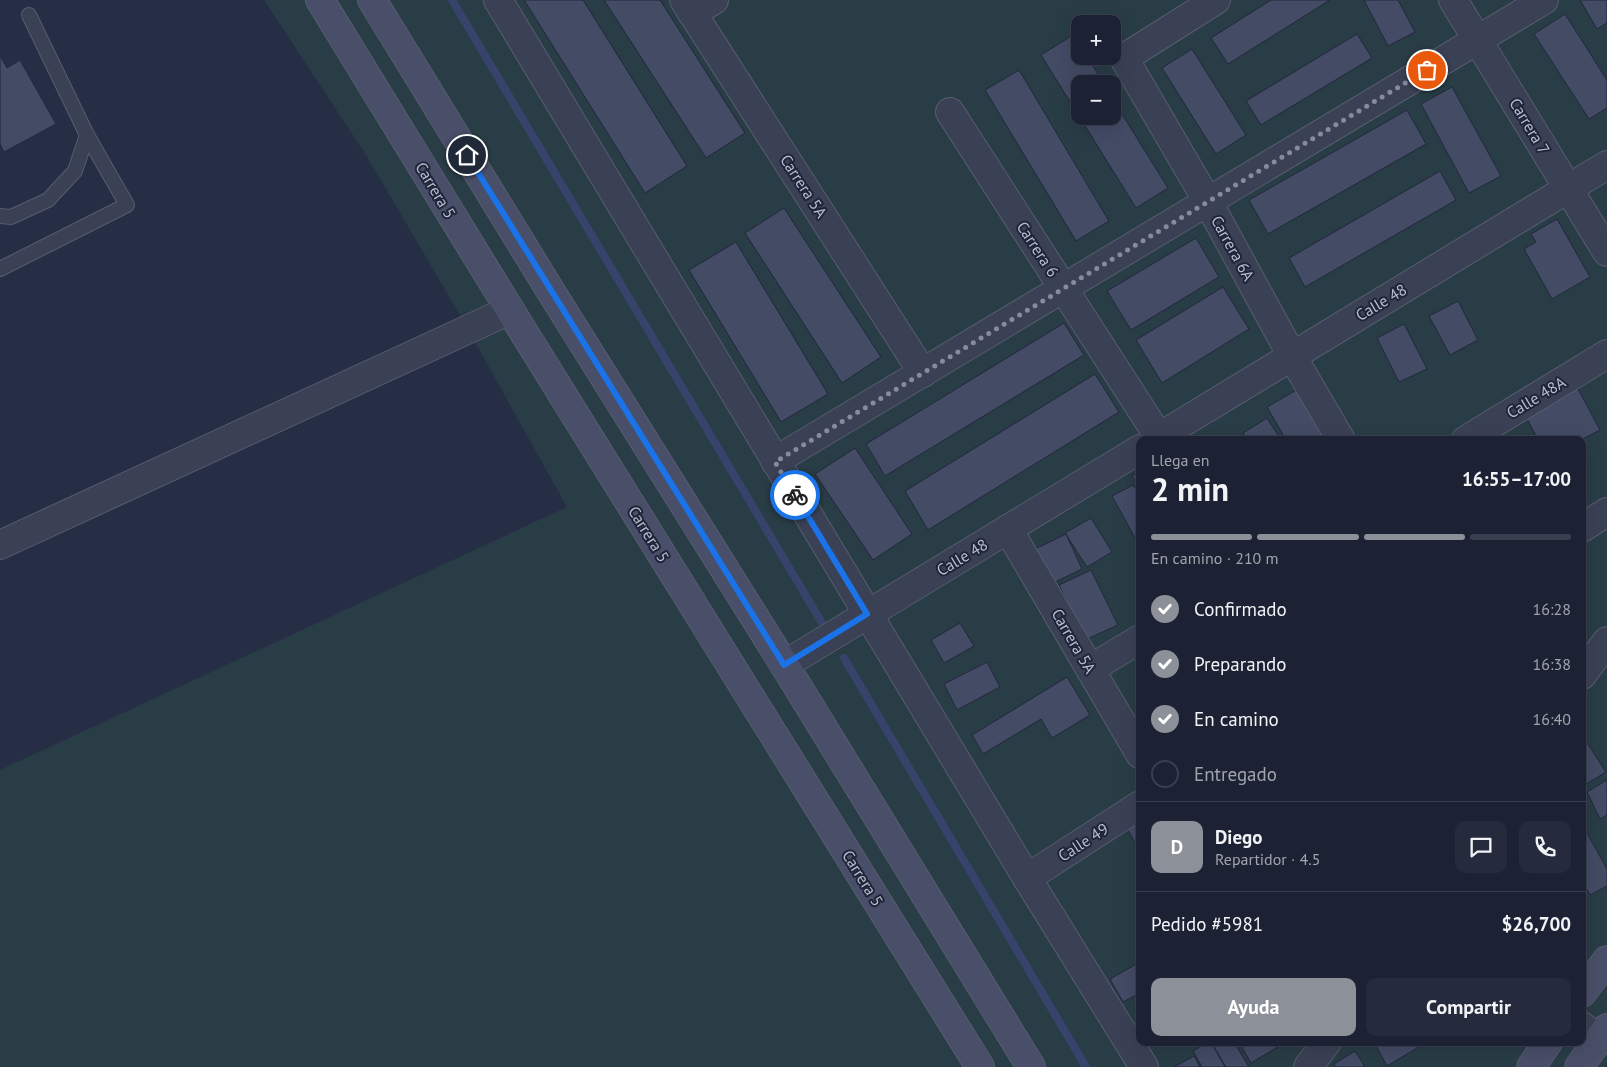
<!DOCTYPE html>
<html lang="es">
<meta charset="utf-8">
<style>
:root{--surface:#1c2234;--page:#252a3c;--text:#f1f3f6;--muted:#a0a4ac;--line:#3a3f4f;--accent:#8c9099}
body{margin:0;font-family:"PT Sans",sans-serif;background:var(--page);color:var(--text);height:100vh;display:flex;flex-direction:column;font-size:19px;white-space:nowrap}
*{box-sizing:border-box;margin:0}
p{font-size:16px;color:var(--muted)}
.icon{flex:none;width:28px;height:28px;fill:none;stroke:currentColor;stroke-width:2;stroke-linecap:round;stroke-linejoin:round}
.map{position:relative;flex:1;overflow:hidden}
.sheet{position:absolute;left:1136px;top:436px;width:450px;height:610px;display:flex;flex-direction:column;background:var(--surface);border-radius:10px;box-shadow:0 5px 20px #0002,0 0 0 1px var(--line)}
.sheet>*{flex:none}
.fabs{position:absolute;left:1071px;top:15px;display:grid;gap:10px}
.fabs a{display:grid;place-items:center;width:50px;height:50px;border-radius:10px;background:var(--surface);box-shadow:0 5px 20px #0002,0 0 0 1px var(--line);font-size:25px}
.pin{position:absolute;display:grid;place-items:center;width:42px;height:42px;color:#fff;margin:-21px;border:2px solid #fff;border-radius:50%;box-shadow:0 1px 5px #0007}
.courier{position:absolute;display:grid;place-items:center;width:50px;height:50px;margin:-25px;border:4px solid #1a73e8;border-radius:50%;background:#fff;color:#222;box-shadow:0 1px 6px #0007}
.head em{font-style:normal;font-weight:700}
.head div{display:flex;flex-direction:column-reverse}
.head{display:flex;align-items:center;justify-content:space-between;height:85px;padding:0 15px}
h1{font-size:32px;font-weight:700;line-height:38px}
.bar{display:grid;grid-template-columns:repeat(4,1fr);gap:8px 5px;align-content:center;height:60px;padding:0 15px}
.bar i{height:6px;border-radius:4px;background:var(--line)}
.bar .active{background:var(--accent)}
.bar p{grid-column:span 4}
.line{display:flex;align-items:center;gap:12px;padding:0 15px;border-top:1px solid var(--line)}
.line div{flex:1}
.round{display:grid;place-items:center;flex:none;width:52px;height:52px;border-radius:10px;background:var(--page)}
ol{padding:0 15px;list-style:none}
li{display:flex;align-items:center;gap:15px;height:55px}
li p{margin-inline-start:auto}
li .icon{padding:5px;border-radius:50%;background:var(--accent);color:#fff;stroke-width:4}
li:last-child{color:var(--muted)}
li i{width:28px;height:28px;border:2px solid var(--line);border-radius:50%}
.cta{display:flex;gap:10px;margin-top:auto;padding:10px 15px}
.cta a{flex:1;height:58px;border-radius:10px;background:var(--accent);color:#fff;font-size:20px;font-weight:700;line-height:58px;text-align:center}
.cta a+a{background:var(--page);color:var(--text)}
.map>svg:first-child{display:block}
</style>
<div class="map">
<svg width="1607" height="1067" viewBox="0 0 1607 1067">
<rect width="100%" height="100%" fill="#262e45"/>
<path fill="#293d46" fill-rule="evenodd" d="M264 0H1607V1067H0V770L567 507 460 315 366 155ZM1080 24H1112V56H1080ZM1080 84H1112V116H1080ZM1140 440H1582V1042H1140Z"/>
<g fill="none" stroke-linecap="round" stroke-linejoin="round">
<g stroke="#38436b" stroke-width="8">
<path d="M452 0 822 623"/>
<path d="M844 658 1086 1067"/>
</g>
</g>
<g fill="#434b65" stroke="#22273c">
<path d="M524 0H583L687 166 645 193Z"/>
<path d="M604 0H660L745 133 706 158Z"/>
<path d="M1271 0H1330L1228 64 1211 38Z"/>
<path d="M1364 0H1398L1415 32 1388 46Z"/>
<path d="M1580 0H1607V23L1597 29Z"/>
<path d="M1565 14 1607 80V108L1589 119 1534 34Z"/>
<path d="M1357 34 1372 58 1261 125 1246 101Z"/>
<path d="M1073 35 1080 45V56H1087L1104 84H1080V116H1112V98L1168 188 1136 208 1041 55Z"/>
<path d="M1192 49 1246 135 1216 154 1162 68Z"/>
<path d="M0 55 7 68 20 60 56 124 4 152 0 144Z"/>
<path d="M1019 70 1109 221 1076 241 985 90Z"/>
<path d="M1452 87 1501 176 1469 193 1421 104Z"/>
<path d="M1407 110 1426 144 1268 234 1249 200Z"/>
<path d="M1440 171 1456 200 1305 287 1289 258Z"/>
<path d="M784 208 881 357 842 383 745 233Z"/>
<path d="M1557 219 1590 277 1552 299 1524 249 1536 242 1531 234Z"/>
<path d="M1196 238 1219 277 1131 330 1107 291Z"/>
<path d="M736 242 828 394 781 422 689 270Z"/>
<path d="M1223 287 1249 329 1162 383 1136 340Z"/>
<path d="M1458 301 1478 340 1450 355 1429 316Z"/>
<path d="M1064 323 1084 355 885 476 866 444Z"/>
<path d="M1404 324 1427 369 1399 382 1377 338Z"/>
<path d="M1095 374 1119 412 928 530 905 491Z"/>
<path d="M1576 385 1600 430 1581 440H1538L1524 413Z"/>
<path d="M1300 388 1326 434 1315 440H1286L1267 407Z"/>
<path d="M1267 418 1281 440H1247L1243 433Z"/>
<path d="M855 448 912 534 873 560 815 474Z"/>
<path d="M1140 471V489L1132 476Z"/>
<path d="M1133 485 1140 497V547L1112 496Z"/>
<path d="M1091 518 1112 552 1087 567 1065 533Z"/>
<path d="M1066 534 1082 569 1049 585 1033 550Z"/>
<path d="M1091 570 1118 625 1085 640 1059 585Z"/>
<path d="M960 623 974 646 944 663 931 640Z"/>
<path d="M987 662 1000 687 957 710 944 684Z"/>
<path d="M1067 677 1090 715 1052 738 1041 719 983 754 972 735Z"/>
<path d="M1582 735 1606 772 1583 786 1582 785Z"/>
<path d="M1607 780V815L1600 819 1587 792Z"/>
<path d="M1140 817V847L1138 848 1125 825Z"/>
<path d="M1582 824 1607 869V886L1590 895 1582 881Z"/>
<path d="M1140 962V993L1123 1002 1110 979Z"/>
<path d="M1209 1042H1211L1225 1067H1202L1193 1051Z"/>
<path d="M1211 1042H1234L1249 1067H1226Z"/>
<path d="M1239 1042H1286L1251 1063Z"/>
<path d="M1374 1042H1427L1387 1066Z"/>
<path d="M1355 1051 1365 1067H1336L1334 1064Z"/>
<path d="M1194 1056 1200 1067H1174Z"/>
</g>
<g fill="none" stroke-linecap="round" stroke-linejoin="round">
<g stroke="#575c6f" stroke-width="16">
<g id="lane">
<path d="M29 15 87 135"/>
<path d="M0 216 11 217 48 200 75 171 87 135 127 205 0 269"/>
</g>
</g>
<g stroke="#575c6f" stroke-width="30">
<g id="street">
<path d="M498 0 1027 878 1144 1067"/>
<path d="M684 0 923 373"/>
<path d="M1216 0 1124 58 1208 202 1292 356 1341 440"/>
<path d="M1453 0 1607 252"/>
<path d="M692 13 714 0"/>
<path d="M950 112 1159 437"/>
<path d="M1154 440 1607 165"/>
<path d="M1466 440 1607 354"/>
<path d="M775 461 1544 0"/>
<path d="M1582 528 1607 512"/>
<path d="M1008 529 1140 754"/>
<path d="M0 545 510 310"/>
<path d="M784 665 1140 449"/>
<path d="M1090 669 1140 639"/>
<path d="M1582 675 1607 641"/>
<path d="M1027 878 1140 805"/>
<path d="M1582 1026 1599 1040"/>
<path d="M1308 1067 1327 1042"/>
</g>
</g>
<g stroke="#575c6f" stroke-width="30">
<g id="secondary">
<path d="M320 0 510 310 980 1067"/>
<path d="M372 0 550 290 782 661 1031 1067"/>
<path d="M1582 993 1607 960"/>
<path d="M1531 1067 1548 1042"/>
<path d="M1579 1067 1607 1028"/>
</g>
</g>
<use href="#lane" stroke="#3b4155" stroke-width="14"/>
<use href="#street" stroke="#3b4155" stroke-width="28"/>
<use href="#secondary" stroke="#494f68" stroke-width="28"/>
</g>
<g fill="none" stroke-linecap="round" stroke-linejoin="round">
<path stroke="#868b9e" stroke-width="5" stroke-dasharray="0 9" d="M795 495 775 462 1427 70"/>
<path stroke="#1a73e8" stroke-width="6" d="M467 155 784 665 867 614 795 495"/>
</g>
<g text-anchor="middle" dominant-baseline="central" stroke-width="4" stroke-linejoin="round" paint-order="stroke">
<g font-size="16" fill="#b9bdce" stroke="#1f253a">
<text transform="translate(1530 126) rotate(59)">Carrera 7</text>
<text transform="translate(804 186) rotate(57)">Carrera 5A</text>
<text transform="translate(436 190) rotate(59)">Carrera 5</text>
<text transform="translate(1233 248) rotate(61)">Carrera 6A</text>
<text transform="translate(1038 249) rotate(57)">Carrera 6</text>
<text transform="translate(1381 302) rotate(-31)">Calle 48</text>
<text transform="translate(1536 397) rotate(-31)">Calle 48A</text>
<text transform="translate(649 534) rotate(58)">Carrera 5</text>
<text transform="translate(962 557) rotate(-31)">Calle 48</text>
<text transform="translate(1074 641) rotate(60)">Carrera 5A</text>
<text transform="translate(1083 842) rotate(-33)">Calle 49</text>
<text transform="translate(863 878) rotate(58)">Carrera 5</text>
</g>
</g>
</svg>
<div class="fabs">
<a>+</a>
<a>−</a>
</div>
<div class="pin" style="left:1427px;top:70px;background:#ea580c"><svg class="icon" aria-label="bag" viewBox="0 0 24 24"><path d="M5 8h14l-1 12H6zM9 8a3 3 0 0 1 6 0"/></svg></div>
<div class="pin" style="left:467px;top:155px;background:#1f2937"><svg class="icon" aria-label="home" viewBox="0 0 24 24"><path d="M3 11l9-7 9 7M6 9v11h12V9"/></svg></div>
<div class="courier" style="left:795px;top:495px"><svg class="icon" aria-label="bike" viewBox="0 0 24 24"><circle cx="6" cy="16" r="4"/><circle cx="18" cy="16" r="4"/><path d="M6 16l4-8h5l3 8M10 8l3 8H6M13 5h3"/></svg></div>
<section class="sheet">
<div class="head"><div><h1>2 min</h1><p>Llega en</p></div><em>16:55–17:00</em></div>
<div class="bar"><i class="active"></i><i class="active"></i><i class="active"></i><i></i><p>En camino · 210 m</p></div>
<ol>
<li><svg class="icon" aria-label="check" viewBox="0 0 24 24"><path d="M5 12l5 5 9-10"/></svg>Confirmado<p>16:28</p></li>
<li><svg class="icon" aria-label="check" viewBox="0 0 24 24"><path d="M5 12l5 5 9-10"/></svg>Preparando<p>16:38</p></li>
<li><svg class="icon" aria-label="check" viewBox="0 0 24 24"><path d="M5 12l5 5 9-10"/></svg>En camino<p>16:40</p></li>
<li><i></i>Entregado</li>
</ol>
<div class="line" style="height:90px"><b class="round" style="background:var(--accent);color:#fff">D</b><div><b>Diego</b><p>Repartidor · 4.5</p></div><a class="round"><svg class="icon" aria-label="chat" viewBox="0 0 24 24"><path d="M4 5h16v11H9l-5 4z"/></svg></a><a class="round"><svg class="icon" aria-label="phone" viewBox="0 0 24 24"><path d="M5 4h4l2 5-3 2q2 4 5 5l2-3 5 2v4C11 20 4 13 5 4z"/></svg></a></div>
<div class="line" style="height:65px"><div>Pedido #5981</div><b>$26,700</b></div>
<div class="cta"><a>Ayuda</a><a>Compartir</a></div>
</section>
</div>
